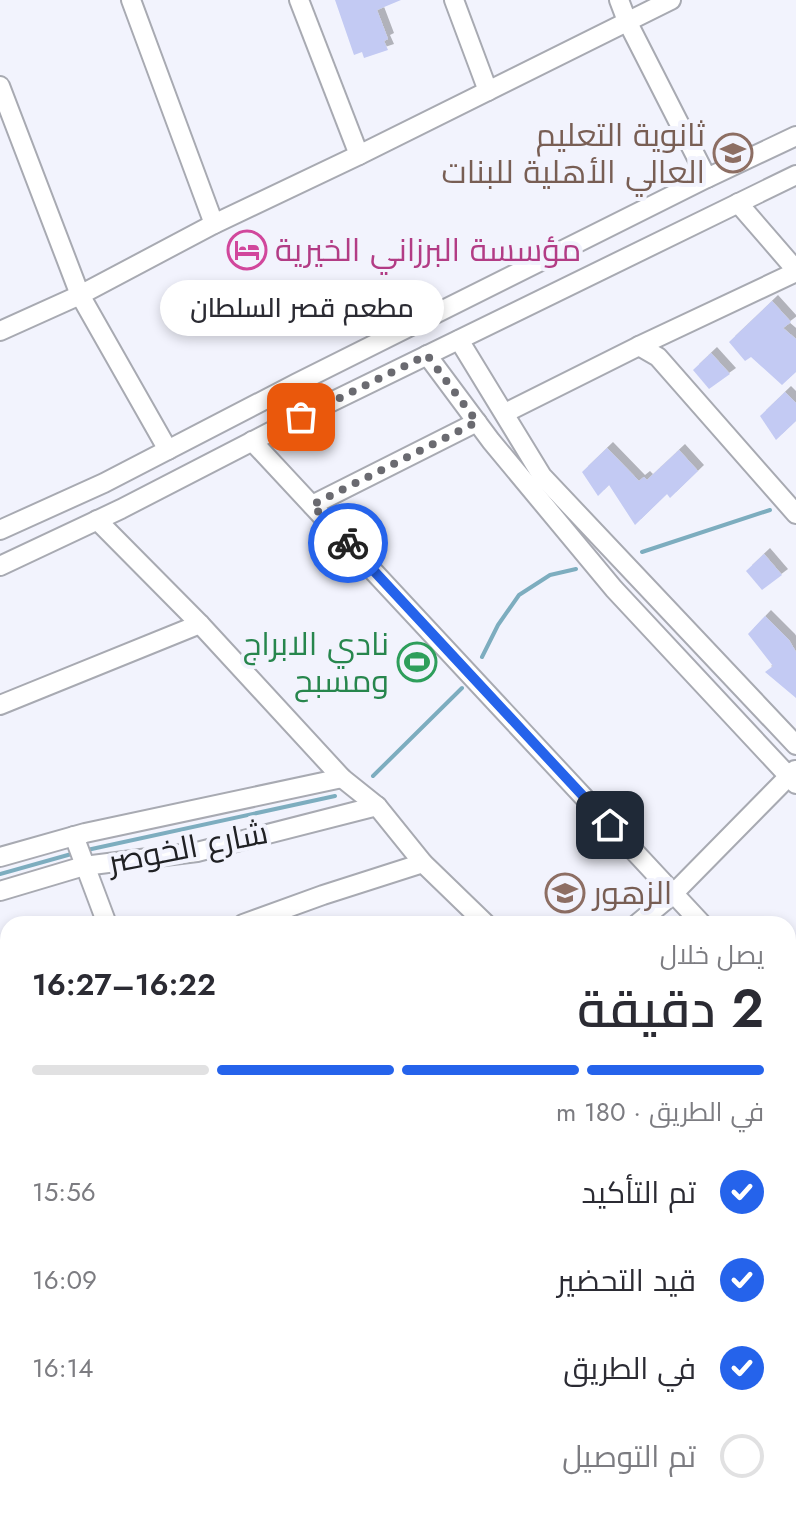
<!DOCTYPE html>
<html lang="ar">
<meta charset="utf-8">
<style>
:root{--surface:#fff;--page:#f2f2f3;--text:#2b2b33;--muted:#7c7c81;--line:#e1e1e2;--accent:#2563eb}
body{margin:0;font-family:Jost,Cairo,sans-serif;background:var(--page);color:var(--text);direction:rtl;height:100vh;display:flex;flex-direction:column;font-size:30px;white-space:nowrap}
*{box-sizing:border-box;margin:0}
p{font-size:26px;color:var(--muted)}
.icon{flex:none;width:44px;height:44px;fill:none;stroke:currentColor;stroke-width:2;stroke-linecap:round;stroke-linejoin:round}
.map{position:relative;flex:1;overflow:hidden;direction:ltr}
.details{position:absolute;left:0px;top:916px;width:796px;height:602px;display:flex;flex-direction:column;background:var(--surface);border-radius:24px 24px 0 0;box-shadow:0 4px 12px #0003;direction:rtl}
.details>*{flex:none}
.pin{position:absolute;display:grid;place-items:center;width:68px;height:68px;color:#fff;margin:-34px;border-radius:16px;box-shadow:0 4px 12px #0006}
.courier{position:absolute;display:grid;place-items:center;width:80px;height:80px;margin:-40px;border:6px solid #2563eb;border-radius:50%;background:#fff;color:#222;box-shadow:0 2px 10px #0007}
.bubble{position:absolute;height:56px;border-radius:28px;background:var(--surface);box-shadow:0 4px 12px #0003;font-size:26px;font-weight:600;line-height:56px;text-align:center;direction:rtl}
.overview em{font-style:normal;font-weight:600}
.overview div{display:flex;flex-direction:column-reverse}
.overview{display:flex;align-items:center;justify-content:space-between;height:136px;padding:0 32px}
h1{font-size:52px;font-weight:600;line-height:60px}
.bar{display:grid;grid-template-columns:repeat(4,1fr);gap:12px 8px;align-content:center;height:96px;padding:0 32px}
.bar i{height:10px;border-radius:6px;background:var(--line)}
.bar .on{background:var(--accent)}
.bar p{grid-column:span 4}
ol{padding:0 32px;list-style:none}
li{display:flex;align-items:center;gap:24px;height:88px}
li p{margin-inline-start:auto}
li .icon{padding:8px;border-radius:50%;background:var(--accent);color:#fff;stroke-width:4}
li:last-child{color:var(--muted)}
li i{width:44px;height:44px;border:4px solid var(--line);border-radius:50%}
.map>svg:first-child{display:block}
</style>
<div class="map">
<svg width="796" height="1517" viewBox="0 0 796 1517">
<defs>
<filter id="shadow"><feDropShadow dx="6" dy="-6" stdDeviation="0" flood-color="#0004"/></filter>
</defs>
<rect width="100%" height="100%" fill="#f2f3fd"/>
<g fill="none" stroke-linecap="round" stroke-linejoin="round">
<g stroke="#7dadbf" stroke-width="4">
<path d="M642 552 770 510"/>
<path d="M482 657 498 625 519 595 550 575 576 569"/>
<path d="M373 776 462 688"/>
<path d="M87 850 335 796"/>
<path d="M0 874 75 853"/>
</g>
</g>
<g fill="#c3caf3" filter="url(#shadow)">
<path d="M335 0H401L377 10 388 39 384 41 388 50 364 58 362 52 354 55Z"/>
<path d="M772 301 791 322 783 328 796 339V372L782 385 751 357 745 361 729 342Z"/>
<path d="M711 353 730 374 709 389 693 370Z"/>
<path d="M785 392 796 403V421L776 440 760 416Z"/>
<path d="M607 448 639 481 644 477 647 480 679 450 698 471 670 498 667 494 635 525 609 485 598 496 582 472Z"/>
<path d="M764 554 782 575 762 590 746 571Z"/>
<path d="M765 616 789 640 796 652V698L765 672 773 666 748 634Z"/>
</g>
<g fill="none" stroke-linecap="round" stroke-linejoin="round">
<g stroke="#a8aab2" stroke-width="22">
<g id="minor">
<path d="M131 0 214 224"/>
<path d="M299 0 359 155"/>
<path d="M454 0 488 91"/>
<path d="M619 0 627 21 707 178"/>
<path d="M0 86 80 295 168 450"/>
<path d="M738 203 796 270"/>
<path d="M0 331 80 295 214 224 359 155 671 0"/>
<path d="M459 340 542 476 796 745"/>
<path d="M639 346 658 357 796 514"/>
<path d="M427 355 491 441 614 589 796 784"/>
<path d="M505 413 639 346 796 272"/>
<path d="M252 441 702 924"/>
<path d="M312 505 477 422"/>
<path d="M97 520 200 624 342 778 377 806 423 863 486 924"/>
<path d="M0 530 104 483 297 383 707 178 796 136"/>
<path d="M0 566 121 509 276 429 796 175"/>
<path d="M0 705 200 624"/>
<path d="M74 836 107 924"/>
<path d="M0 857 85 833 342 778"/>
<path d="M0 891 84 866 197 852 377 806"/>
<path d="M243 924 323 895 423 863"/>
<path d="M637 924 673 894 795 770"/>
<path d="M0 1012 8 1009"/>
<path d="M788 1015 796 1023"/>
<path d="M0 1121 8 1119"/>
<path d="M0 1239 8 1236"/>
<path d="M788 1249 796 1258"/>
<path d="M788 1302 796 1299"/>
<path d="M0 1348 8 1345"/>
<path d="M0 1457 8 1455"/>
<path d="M165 1517 188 1510"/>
</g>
</g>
<g stroke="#d2d3d3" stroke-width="26">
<g id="major">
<path d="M788 1337 796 1334"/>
<path d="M788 1387 796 1384"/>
<path d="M244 1517 267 1510"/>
<path d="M370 1517 392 1510"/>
</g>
</g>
<g stroke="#d2d3d3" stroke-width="30">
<path id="highway" d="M788 1415 796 1418"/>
</g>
<use href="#minor" stroke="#fff" stroke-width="18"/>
<use href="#major" stroke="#faaf7f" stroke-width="22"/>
<use href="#highway" stroke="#f67a2a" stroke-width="26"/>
</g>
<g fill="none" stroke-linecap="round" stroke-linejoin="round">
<path stroke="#6a6a70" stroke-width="8" stroke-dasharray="0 14.4" d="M301 417 427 355 477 422 312 505 348 543"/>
<path stroke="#2563eb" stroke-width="10" d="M348 543 610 825"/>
</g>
<defs>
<g id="school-ring" transform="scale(2)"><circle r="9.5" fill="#f2f3fd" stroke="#8d6e63" stroke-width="1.5"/><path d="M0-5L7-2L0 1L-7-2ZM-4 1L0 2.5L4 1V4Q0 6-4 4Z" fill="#8d6e63"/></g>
<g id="hotel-ring" transform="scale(2)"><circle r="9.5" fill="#f2f3fd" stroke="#d1479c" stroke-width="1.5"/><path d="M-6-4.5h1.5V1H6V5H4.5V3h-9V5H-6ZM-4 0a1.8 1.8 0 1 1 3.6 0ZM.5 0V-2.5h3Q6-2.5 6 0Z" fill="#d1479c"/></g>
<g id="stadium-ring" transform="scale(2)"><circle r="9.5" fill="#f2f3fd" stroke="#2e9e5b" stroke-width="1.5"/><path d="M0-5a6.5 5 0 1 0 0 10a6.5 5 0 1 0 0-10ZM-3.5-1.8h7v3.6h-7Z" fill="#2e9e5b"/></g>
</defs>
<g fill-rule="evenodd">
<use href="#school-ring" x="733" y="153"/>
<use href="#hotel-ring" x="247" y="250"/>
<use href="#stadium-ring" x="417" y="662"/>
<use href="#school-ring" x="565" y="893"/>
</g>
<g text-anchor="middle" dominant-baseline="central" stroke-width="8" stroke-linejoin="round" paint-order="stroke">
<g font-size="32" fill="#785e54" stroke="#f2f3fd" text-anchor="end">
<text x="705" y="135">ثانوية التعليم<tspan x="705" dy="37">العالي الأهلية للبنات</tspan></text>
<text x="593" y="893" text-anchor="start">الزهور</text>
</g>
<g font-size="32" fill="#b23c85" stroke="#f2f3fd" text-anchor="start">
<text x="275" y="250">مؤسسة البرزاني الخيرية</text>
</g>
<g font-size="32" fill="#27864d" stroke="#f2f3fd" text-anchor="end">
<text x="389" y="644">نادي الابراج<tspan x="389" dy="37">ومسبح</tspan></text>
</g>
<g font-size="32" fill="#202124" stroke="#f2f3fd">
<text transform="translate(188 847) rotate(-11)">شارع الخوصر</text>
</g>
</g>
</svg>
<div class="pin" style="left:301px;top:417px;background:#ea580c"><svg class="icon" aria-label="bag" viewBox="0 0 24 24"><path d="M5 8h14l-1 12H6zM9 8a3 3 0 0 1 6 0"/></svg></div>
<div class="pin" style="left:610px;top:825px;background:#1f2937"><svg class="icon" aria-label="home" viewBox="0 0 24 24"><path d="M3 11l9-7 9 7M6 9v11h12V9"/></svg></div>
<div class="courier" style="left:348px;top:543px"><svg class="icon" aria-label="bike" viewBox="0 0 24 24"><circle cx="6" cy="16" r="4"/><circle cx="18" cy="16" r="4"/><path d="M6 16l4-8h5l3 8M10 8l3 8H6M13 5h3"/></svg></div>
<div class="bubble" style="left:160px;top:280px;width:284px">مطعم قصر السلطان</div>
<section class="details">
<div class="overview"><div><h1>2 دقيقة</h1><p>يصل خلال</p></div><em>16:22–16:27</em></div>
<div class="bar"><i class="on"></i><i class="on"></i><i class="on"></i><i></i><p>في الطريق · 180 m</p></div>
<ol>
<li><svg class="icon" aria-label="check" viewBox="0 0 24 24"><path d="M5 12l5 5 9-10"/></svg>تم التأكيد<p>15:56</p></li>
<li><svg class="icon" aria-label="check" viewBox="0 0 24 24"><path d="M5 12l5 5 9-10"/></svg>قيد التحضير<p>16:09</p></li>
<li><svg class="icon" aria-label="check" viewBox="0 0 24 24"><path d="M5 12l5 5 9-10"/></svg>في الطريق<p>16:14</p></li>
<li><i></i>تم التوصيل</li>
</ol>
</section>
</div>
